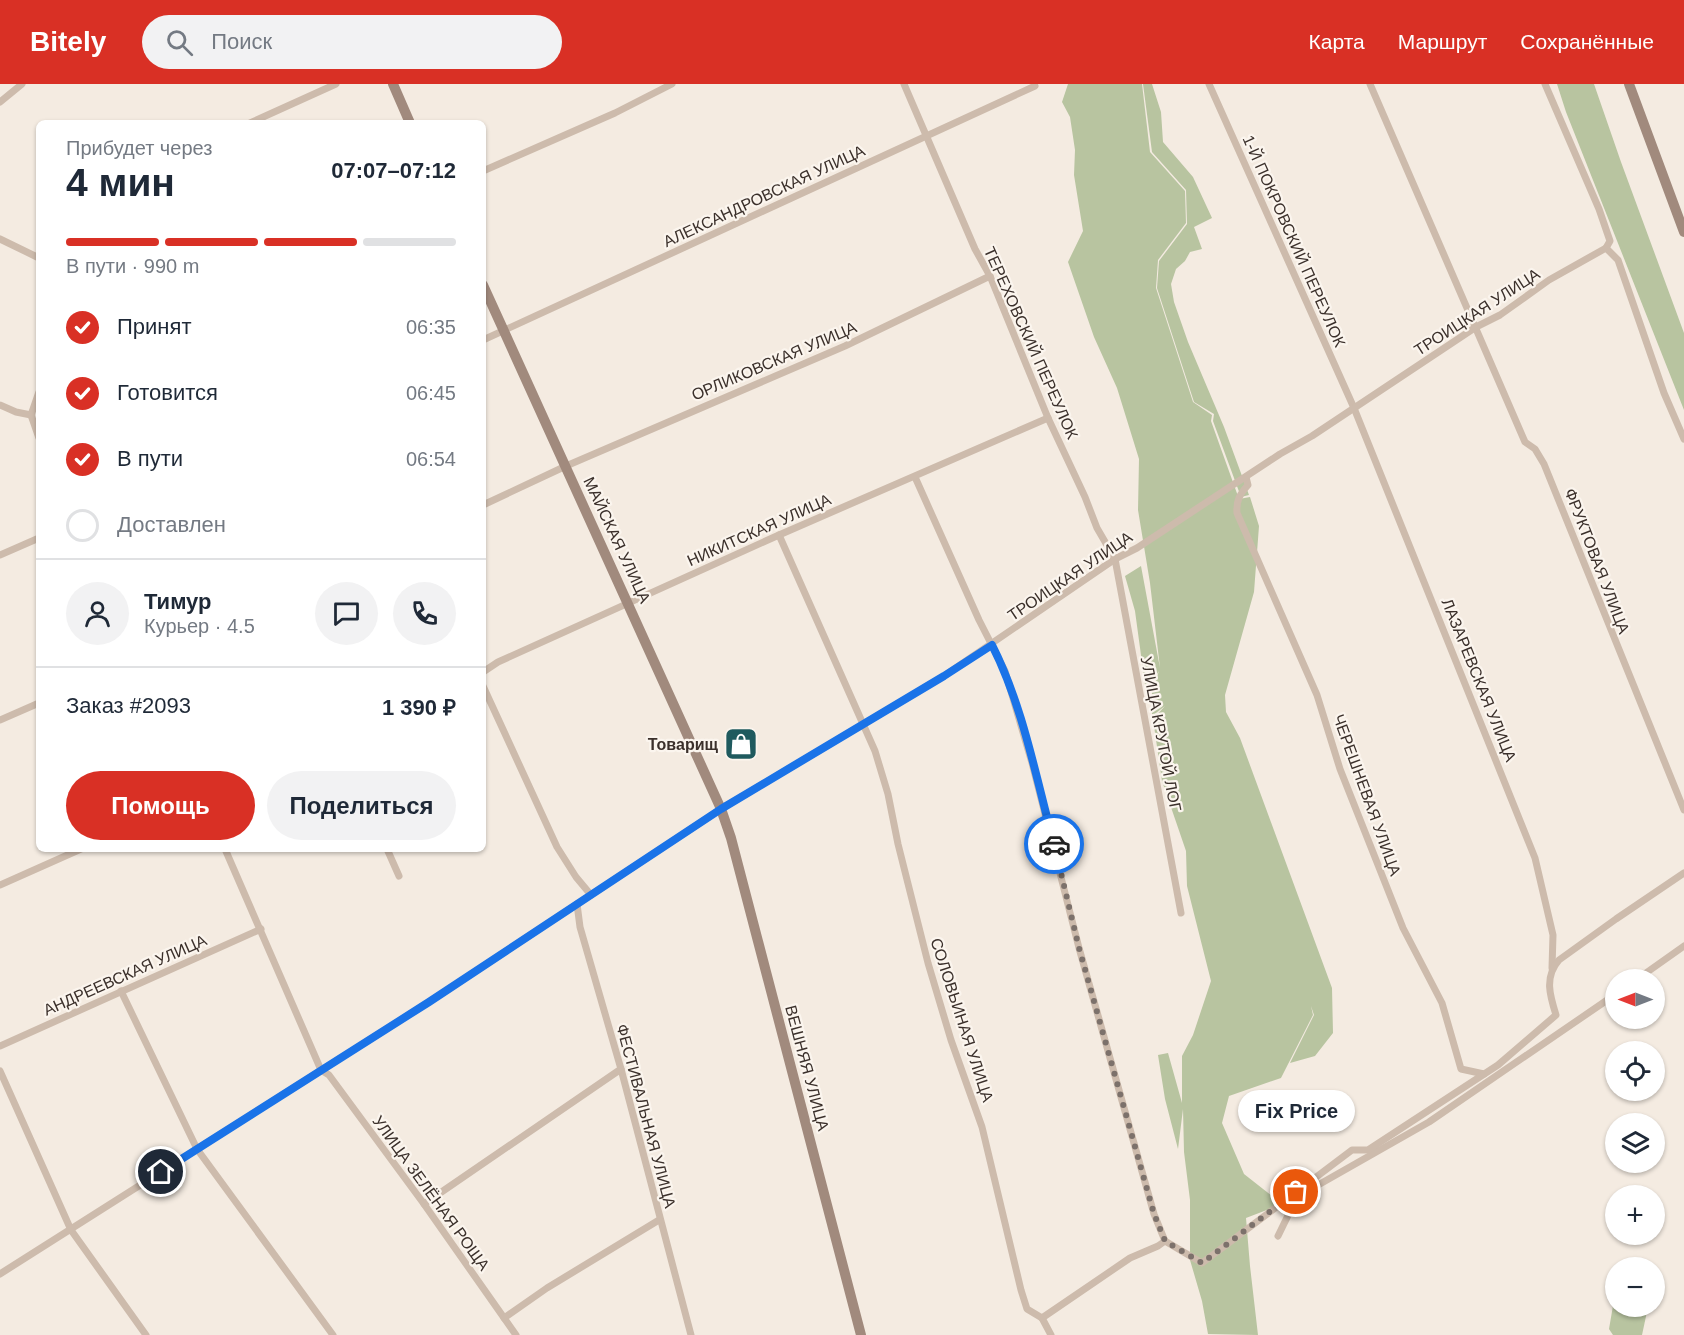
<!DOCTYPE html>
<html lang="ru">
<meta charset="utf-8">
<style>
:root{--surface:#fff;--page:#f2f2f3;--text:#1f2937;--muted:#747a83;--line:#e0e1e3;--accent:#d93025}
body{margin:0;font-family:Arial,sans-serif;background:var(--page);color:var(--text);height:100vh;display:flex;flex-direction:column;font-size:22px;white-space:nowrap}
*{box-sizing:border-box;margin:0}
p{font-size:20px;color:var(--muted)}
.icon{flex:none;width:33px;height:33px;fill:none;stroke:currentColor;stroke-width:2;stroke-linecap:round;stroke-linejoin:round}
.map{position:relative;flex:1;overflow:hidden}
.panel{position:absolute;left:36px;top:36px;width:450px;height:732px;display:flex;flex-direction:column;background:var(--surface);border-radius:9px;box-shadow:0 2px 4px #0004}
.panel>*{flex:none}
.needle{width:39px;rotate:270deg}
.controls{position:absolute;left:1605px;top:885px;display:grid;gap:12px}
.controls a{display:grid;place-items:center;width:60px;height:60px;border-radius:50%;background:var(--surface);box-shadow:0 2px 4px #0004;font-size:30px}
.pin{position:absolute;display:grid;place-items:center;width:51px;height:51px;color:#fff;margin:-26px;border:3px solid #fff;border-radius:50%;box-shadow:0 2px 6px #0007}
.courier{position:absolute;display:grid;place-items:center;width:60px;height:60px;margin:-30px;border:4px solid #1a73e8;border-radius:50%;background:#fff;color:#222;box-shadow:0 2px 8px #0007}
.bubble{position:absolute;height:42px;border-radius:21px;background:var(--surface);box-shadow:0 2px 4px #0004;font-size:20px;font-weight:700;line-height:42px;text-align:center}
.summary em{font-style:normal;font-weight:700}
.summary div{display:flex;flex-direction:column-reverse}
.summary{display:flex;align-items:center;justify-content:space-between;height:102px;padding:0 30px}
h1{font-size:39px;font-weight:700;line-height:45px}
.bar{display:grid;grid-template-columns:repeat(4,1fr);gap:9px 6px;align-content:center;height:72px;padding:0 30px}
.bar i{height:8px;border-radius:4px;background:var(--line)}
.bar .current{background:var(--accent)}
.bar p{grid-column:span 4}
.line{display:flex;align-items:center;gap:15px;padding:0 30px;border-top:2px solid var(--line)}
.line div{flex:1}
.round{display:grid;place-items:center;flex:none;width:63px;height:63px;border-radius:32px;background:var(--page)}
ol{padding:0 30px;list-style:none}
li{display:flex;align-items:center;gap:18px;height:66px}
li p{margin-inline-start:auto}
li .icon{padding:6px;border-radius:50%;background:var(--accent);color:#fff;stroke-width:4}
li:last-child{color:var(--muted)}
li i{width:33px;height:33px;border:3px solid var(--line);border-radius:50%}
.button{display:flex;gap:12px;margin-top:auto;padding:12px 30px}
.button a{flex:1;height:69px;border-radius:36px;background:var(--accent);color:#fff;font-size:24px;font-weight:700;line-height:69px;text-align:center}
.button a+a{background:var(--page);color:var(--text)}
header{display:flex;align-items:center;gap:36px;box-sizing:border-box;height:84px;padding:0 30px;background:var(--accent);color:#fff}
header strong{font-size:28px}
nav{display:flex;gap:33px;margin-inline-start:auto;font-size:21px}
.search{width:420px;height:54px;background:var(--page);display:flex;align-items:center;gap:15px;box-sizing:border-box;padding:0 21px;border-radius:33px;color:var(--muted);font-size:22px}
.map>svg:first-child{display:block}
</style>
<header>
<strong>Bitely</strong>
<div class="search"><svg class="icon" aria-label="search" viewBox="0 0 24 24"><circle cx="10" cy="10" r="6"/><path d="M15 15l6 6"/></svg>Поиск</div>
<nav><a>Карта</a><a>Маршрут</a><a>Сохранённые</a></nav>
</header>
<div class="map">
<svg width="1684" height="1251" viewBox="0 0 1684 1251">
<rect width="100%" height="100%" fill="#f4ebe1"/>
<g fill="#b8c4a0">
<path d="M1068 0H1142L1150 68 1185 107 1186 139 1158 176 1156 204 1193 318 1212 331 1211 337 1239 415 1250 413 1259 442 1254 508 1225 611 1226 628 1240 654 1332 904 1333 949 1315 972 1290 979 1314 931 1311 922 1313 931 1281 994 1229 1012 1222 1039 1244 1090 1282 1120 1246 1134 1250 1182 1258 1251 1208 1250 1202 1217 1190 1176V1116L1184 1068 1183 1025 1178 1065 1165 1015 1158 971 1168 969 1182 1019V972L1193 951 1211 897 1187 802 1186 767 1162 697 1153 635 1165 622 1152 632V607L1159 587 1146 608 1135 527 1125 492 1141 482 1160 584 1150 499 1138 426 1139 375 1117 304 1094 253 1068 178 1083 147 1074 91 1075 66 1070 33 1062 18Z"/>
<path d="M1143 0H1152L1161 28 1163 58 1193 93 1212 134 1194 143 1202 165 1190 168 1185 177 1176 185 1171 200 1174 218 1188 258 1224 343 1249 411 1241 413 1213 337 1214 330 1194 318 1157 204 1159 177 1187 140 1186 106 1152 68Z"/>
<path d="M1557 0H1594L1621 78 1684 249V326L1566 28Z"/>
<path d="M1615 1210 1616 1222 1648 1223 1642 1251H1613L1609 1245Z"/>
</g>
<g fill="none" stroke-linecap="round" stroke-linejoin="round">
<g stroke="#cdbbac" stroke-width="7">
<path d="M904 0 975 165 990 192 1048 334 1085 413 1097 444 1115 475 1181 829"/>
<path d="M1209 0 1354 324 1535 774 1553 851 1552 884"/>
<path d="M1370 0 1525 358 1535 365 1544 380 1684 726"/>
<path d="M1545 0 1599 125 1610 157 1606 164 1618 176 1664 309 1684 355"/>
<path d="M0 18 22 0"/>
<path d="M250 39 336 0"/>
<path d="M483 87 615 29 672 0"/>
<path d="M0 155 39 174"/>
<path d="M483 256 1035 2"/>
<path d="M39 308 31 331 39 354"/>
<path d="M0 321 16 328 31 331"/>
<path d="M915 393 979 536 1005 587 1032 679 1079 864 1130 1045 1154 1130 1165 1157"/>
<path d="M1246 393 1248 401C1240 410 1236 416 1237 429L1317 611 1340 685 1403 844 1442 919 1461 985 1484 990"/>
<path d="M483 421 566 382 845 262 990 192"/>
<path d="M779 451 875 667 888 710 898 760 928 879 951 956 982 1043 1021 1206 1027 1225 1042 1234"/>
<path d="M0 471 39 454"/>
<path d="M483 588 498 578 779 451 1048 334"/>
<path d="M483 602 557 763 576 793 591 811"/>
<path d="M0 636 39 619"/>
<path d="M225 765 321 986 329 991 424 1120 516 1251"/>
<path d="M387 765 399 792"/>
<path d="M0 801 81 765"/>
<path d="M577 820 580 843 621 985 691 1251"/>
<path d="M1636 896 1684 862"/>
<path d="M121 907 197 1065 333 1251"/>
<path d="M0 962 261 845"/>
<path d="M0 987 71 1146 146 1251"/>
<path d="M424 1120 621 985"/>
<path d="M1278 1152 1297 1113 1429 1038 1616 910"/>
<path d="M0 1190 429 918 721 725 944 592 1115 475 1137 464 1280 370 1312 352 1476 243 1500 231 1549 196 1606 164"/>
<path d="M504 1234 547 1204 659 1136"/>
<path d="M1051 1251 1042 1234 1130 1174 1158 1162 1165 1157 1202 1179 1352 1066H1368L1498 981 1556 931C1550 912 1544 893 1559 876L1616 835 1684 789"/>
</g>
<g stroke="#a18a7d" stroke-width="10">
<path d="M393 0 410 39"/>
<path d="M1629 0 1684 148"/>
<path d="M483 201 721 725 731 754 861 1251"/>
</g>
</g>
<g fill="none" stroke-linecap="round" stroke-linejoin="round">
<path stroke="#7c716b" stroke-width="6" stroke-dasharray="0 10.8" d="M1054 760 1079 864 1154 1130 1165 1157 1202 1179 1296 1108"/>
<path stroke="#1a73e8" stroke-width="8" d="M161 1088 429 918 721 725 944 592 992 561C1023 622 1036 694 1054 760"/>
</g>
<defs>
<g id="shop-square" transform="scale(1.725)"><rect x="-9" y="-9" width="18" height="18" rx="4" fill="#1f5a5e" stroke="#fbf5ee"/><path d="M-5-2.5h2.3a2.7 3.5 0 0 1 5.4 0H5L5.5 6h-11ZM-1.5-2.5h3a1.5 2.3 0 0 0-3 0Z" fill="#fff"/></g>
</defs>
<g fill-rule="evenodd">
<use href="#shop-square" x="741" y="660"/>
</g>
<g text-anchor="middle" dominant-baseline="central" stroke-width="4.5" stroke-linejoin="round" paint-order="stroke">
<g font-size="16" fill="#3b302b" stroke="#fbf5ee">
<text transform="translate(764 112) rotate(-25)">АЛЕКСАНДРОВСКАЯ УЛИЦА</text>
<text transform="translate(1294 157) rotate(66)">1-Й ПОКРОВСКИЙ ПЕРЕУЛОК</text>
<text transform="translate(1477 228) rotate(-33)">ТРОИЦКАЯ УЛИЦА</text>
<text transform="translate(1031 259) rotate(66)">ТЕРЕХОВСКИЙ ПЕРЕУЛОК</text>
<text transform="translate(774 277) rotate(-23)">ОРЛИКОВСКАЯ УЛИЦА</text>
<text transform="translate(759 446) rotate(-24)">НИКИТСКАЯ УЛИЦА</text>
<text transform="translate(617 456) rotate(65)">МАЙСКАЯ УЛИЦА</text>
<text transform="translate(1597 477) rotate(69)">ФРУКТОВАЯ УЛИЦА</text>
<text transform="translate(1070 492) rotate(-34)">ТРОИЦКАЯ УЛИЦА</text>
<text transform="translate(1479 596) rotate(68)">ЛАЗАРЕВСКАЯ УЛИЦА</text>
<text transform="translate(1161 650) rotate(79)">УЛИЦА КРУТОЙ ЛОГ</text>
<text transform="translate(1367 711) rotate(70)">ЧЕРЕШНЕВАЯ УЛИЦА</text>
<text transform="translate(125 891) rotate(-24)">АНДРЕЕВСКАЯ УЛИЦА</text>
<text transform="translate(962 936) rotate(72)">СОЛОВЬИНАЯ УЛИЦА</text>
<text transform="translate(807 984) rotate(75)">ВЕШНЯЯ УЛИЦА</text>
<text transform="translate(646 1032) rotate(75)">ФЕСТИВАЛЬНАЯ УЛИЦА</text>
<text transform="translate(431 1109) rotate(54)">УЛИЦА ЗЕЛЁНАЯ РОЩА</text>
</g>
<g font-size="16" font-weight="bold" fill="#3b302b" stroke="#fbf5ee" text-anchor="end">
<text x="718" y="660">Товарищ</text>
</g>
</g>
</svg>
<div class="controls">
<a><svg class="needle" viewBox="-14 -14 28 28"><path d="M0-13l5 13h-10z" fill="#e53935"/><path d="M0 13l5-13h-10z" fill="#747a83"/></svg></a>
<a><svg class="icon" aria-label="locate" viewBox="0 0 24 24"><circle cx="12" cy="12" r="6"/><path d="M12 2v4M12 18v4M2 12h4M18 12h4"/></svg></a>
<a><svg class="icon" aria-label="layers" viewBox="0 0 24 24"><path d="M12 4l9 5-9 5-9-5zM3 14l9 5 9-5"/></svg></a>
<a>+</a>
<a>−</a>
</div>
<div class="pin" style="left:1296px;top:1108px;background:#ea580c"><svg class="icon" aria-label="bag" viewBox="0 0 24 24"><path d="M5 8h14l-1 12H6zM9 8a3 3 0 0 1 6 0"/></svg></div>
<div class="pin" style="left:161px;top:1088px;background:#1f2937"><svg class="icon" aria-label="home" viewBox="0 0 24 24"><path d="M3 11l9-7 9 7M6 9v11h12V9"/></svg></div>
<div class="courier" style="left:1054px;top:760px"><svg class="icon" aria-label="car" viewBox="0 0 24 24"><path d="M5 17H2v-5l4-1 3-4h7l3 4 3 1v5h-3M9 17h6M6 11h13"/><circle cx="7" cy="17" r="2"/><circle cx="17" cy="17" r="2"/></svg></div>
<div class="bubble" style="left:1238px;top:1006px;width:117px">Fix Price</div>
<section class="panel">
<div class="summary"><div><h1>4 мин</h1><p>Прибудет через</p></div><em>07:07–07:12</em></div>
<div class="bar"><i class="current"></i><i class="current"></i><i class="current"></i><i></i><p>В пути · 990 m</p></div>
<ol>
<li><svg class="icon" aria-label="check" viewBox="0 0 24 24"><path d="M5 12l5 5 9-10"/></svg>Принят<p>06:35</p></li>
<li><svg class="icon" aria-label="check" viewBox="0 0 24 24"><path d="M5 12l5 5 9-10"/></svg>Готовится<p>06:45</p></li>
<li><svg class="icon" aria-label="check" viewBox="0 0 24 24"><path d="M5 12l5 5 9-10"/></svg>В пути<p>06:54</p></li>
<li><i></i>Доставлен</li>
</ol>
<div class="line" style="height:108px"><a class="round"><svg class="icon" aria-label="person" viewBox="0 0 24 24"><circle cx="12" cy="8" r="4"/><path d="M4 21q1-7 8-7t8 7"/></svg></a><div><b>Тимур</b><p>Курьер · 4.5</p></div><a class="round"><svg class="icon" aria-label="chat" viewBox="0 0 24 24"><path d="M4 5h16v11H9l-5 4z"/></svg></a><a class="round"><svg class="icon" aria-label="phone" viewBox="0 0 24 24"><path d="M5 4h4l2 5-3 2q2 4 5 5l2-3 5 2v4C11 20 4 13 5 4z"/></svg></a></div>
<div class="line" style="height:78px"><div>Заказ #2093</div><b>1 390 ₽</b></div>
<div class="button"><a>Помощь</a><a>Поделиться</a></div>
</section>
</div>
